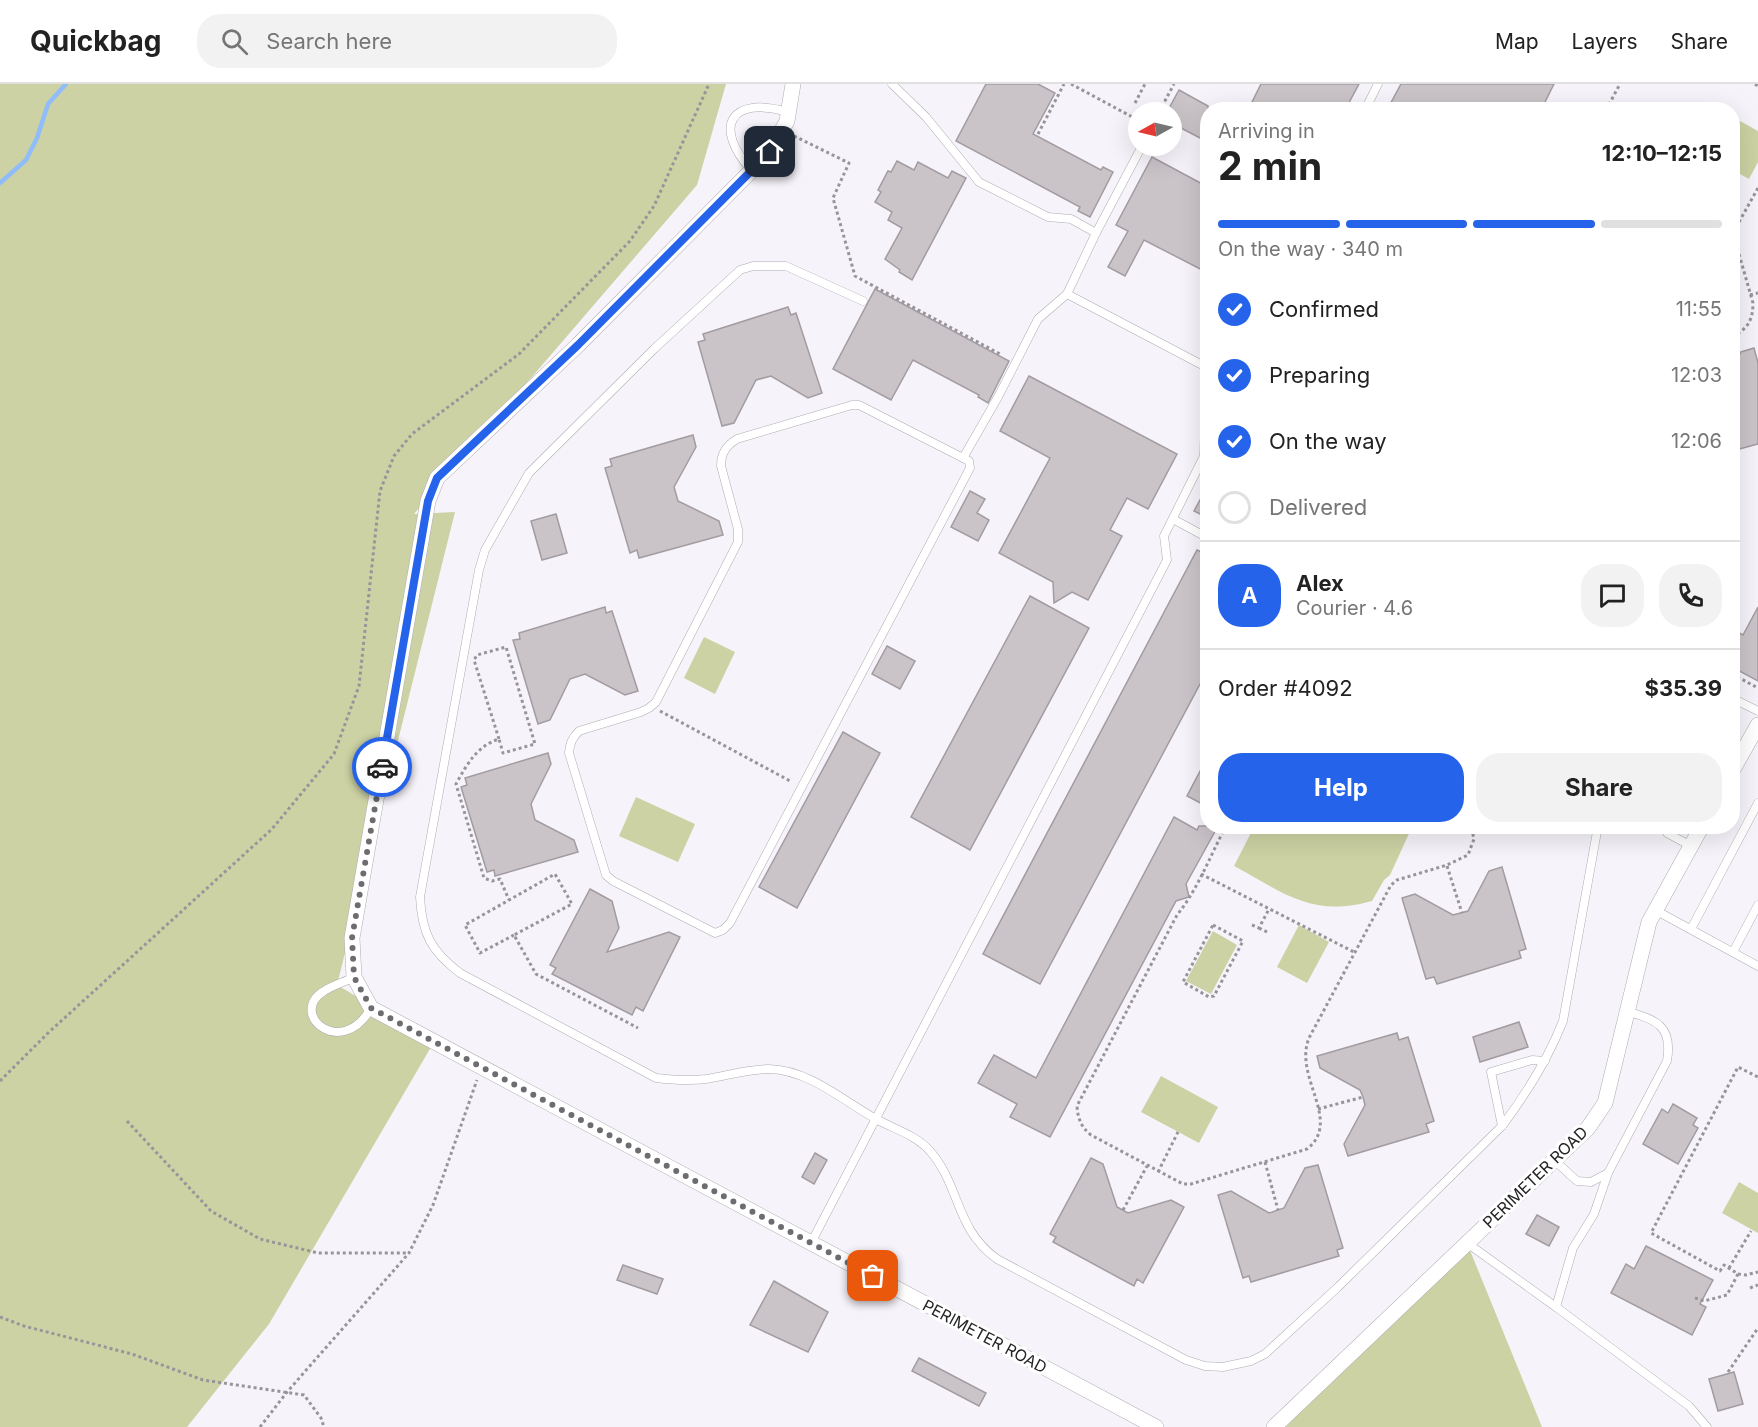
<!DOCTYPE html>
<meta charset="utf-8">
<style>
:root{--surface:#fff;--page:#f2f2f2;--text:#222;--muted:#767676;--line:#e0e0e0;--accent:#2563eb}
body{margin:0;font-family:Inter,sans-serif;background:var(--page);color:var(--text);height:100vh;display:flex;flex-direction:column;font-size:22px;white-space:nowrap}
*{box-sizing:border-box;margin:0}
p{font-size:20px;color:var(--muted)}
.icon{flex:none;width:33px;height:33px;fill:none;stroke:currentColor;stroke-width:2;stroke-linecap:round;stroke-linejoin:round}
.map{position:relative;flex:1;overflow:hidden}
.details{position:absolute;left:1200px;top:18px;width:540px;height:732px;display:flex;flex-direction:column;background:var(--surface);border-radius:24px;box-shadow:0 6px 24px #0002}
.details>*{flex:none}
.needle{width:39px;rotate:262deg}
.fabs{position:absolute;left:1128px;top:18px;display:grid;gap:12px}
.fabs a{display:grid;place-items:center;width:54px;height:54px;border-radius:50%;background:var(--surface);box-shadow:0 6px 24px #0002;font-size:30px}
.pin{position:absolute;display:grid;place-items:center;width:51px;height:51px;color:#fff;margin:-26px;border-radius:12px;box-shadow:0 3px 9px #0006}
.courier{position:absolute;display:grid;place-items:center;width:60px;height:60px;margin:-30px;border:4px solid #2563eb;border-radius:50%;background:#fff;color:#222;box-shadow:0 2px 8px #0007}
.head em{font-style:normal;font-weight:700}
.head div{display:flex;flex-direction:column-reverse}
.head{display:flex;align-items:center;justify-content:space-between;height:102px;padding:0 18px}
h1{font-size:39px;font-weight:700;line-height:45px}
.bar{display:grid;grid-template-columns:repeat(4,1fr);gap:9px 6px;align-content:center;height:72px;padding:0 18px}
.bar i{height:8px;border-radius:4px;background:var(--line)}
.bar .selected{background:var(--accent)}
.bar p{grid-column:span 4}
.line{display:flex;align-items:center;gap:15px;padding:0 18px;border-top:2px solid var(--line)}
.line div{flex:1}
.round{display:grid;place-items:center;flex:none;width:63px;height:63px;border-radius:24px;background:var(--page)}
ol{padding:0 18px;list-style:none}
li{display:flex;align-items:center;gap:18px;height:66px}
li p{margin-inline-start:auto}
li .icon{padding:6px;border-radius:50%;background:var(--accent);color:#fff;stroke-width:4}
li:last-child{color:var(--muted)}
li i{width:33px;height:33px;border:3px solid var(--line);border-radius:50%}
.action{display:flex;gap:12px;margin-top:auto;padding:12px 18px}
.action a{flex:1;height:69px;border-radius:24px;background:var(--accent);color:#fff;font-size:24px;font-weight:700;line-height:69px;text-align:center}
.action a+a{background:var(--page);color:var(--text)}
header{display:flex;align-items:center;gap:36px;box-sizing:border-box;height:84px;padding:0 30px;background:var(--surface);border-bottom:2px solid var(--line)}
header strong{font-size:28px}
nav{display:flex;gap:33px;margin-inline-start:auto;font-size:21px}
.search{width:420px;height:54px;background:var(--page);display:flex;align-items:center;gap:15px;box-sizing:border-box;padding:0 21px;border-radius:24px;color:var(--muted);font-size:22px}
.map>svg:first-child{display:block}
</style>
<header>
<strong>Quickbag</strong>
<div class="search"><svg class="icon" aria-label="search" viewBox="0 0 24 24"><circle cx="10" cy="10" r="6"/><path d="M15 15l6 6"/></svg>Search here</div>
<nav><a>Map</a><a>Layers</a><a>Share</a></nav>
</header>
<div class="map">
<svg width="1758" height="1343" viewBox="0 0 1758 1343">
<rect width="100%" height="100%" fill="#f7f3fa"/>
<g fill="#cdd2a4">
<path d="M0 0H726L697 101 414 430 455 428 337 901 434 958 269 1240 187 1343H0Z"/>
<path d="M1740 37 1758 47V78L1749 95 1733 86V51Z"/>
<path d="M704 553 735 568 715 610 684 594Z"/>
<path d="M636 713 695 740 678 778 619 752Z"/>
<path d="M1254 743V742L1412 743 1390 791 1384 796 1372 817C1312 834 1284 809 1234 782Z"/>
<path d="M1299 841 1329 858 1307 899 1277 883Z"/>
<path d="M1213 847 1237 861 1211 910 1186 897Z"/>
<path d="M1161 992 1218 1023 1199 1059 1141 1028Z"/>
<path d="M1739 1098 1758 1109V1149L1722 1129Z"/>
<path d="M1467 1159 1542 1343H1274Z"/>
</g>
<g fill="none" stroke-linecap="round" stroke-linejoin="round">
<path stroke="#90bdfa" stroke-width="4.5" d="M0 99 26 76 37 54 48 20 66 0"/>
</g>
<g fill="#cac4c9" stroke="#a29ca1" stroke-width="1.5">
<path d="M986 0H1038L1055 9 1033 50 1101 86 1103 83 1113 88 1090 133 1078 127 1080 123 956 57Z"/>
<path d="M1261 0H1359L1345 26H1248Z"/>
<path d="M1401 0H1554L1541 26H1387Z"/>
<path d="M1179 6 1208 22V45L1202 55 1179 43 1172 58V28H1167Z"/>
<path d="M1152 73 1208 103V189L1144 156 1125 192 1108 183 1128 147 1116 141Z"/>
<path d="M897 77 914 86 918 78 948 94 952 87 966 94 912 196 899 188 900 186 885 175 902 144 888 136 892 128 875 118 881 108 878 106 888 87 891 88Z"/>
<path d="M875 205 1009 277 988 319 978 313 979 311 913 276 891 316 833 285Z"/>
<path d="M788 223 791 231 796 229 822 309 808 314 771 292 756 296 734 339 722 342 698 258 705 256 703 250Z"/>
<path d="M1754 264 1758 279V360L1732 367V285L1741 268Z"/>
<path d="M1029 292 1177 370 1148 425 1127 414 1110 446 1122 452 1088 516 1072 508 1054 519 1053 498 999 469 1050 374 1000 347Z"/>
<path d="M693 351 696 363 674 403 678 417 719 437 723 451 639 474 637 466 630 469 605 384 612 382 610 375Z"/>
<path d="M1208 401V434L1194 427Z"/>
<path d="M970 407 985 415 977 429 989 436 978 457 951 443Z"/>
<path d="M556 430 567 469 542 476 531 437Z"/>
<path d="M1197 466 1208 471V585L1040 900 983 870Z"/>
<path d="M1030 512 1089 544 970 766 911 733Z"/>
<path d="M605 523 606 529 612 527 638 607 625 611 585 590 570 595 550 636 538 640 513 556 520 555 519 549Z"/>
<path d="M1758 523V597L1732 583V545L1743 551Z"/>
<path d="M887 562 915 577 900 605 872 590Z"/>
<path d="M843 648 880 669 797 824 759 803Z"/>
<path d="M548 669 551 680 531 720 535 736 574 756 578 768 495 792 494 786 487 788 461 703 467 701 465 694Z"/>
<path d="M1208 672V723L1187 712Z"/>
<path d="M1174 733 1197 746 1199 742H1218L1186 800 1189 813 1176 817 1050 1053 1010 1033 1017 1020 978 999 994 971 1036 994Z"/>
<path d="M1502 783 1526 865 1519 867 1521 874 1437 900 1434 893 1426 895 1402 814 1415 810 1453 831 1468 827 1489 787Z"/>
<path d="M590 805 612 817 619 844 607 868 669 848 680 853 643 927 636 923 632 931 552 890 556 884 550 881Z"/>
<path d="M1519 938 1528 963 1480 978 1473 953Z"/>
<path d="M1397 949 1399 956 1408 953 1434 1037 1426 1040 1429 1048 1348 1072 1344 1060 1365 1021 1363 1013 1360 1006 1320 984 1317 972Z"/>
<path d="M1673 1020 1697 1034 1693 1041 1698 1044 1678 1080 1643 1060 1662 1025 1668 1029Z"/>
<path d="M815 1069 827 1076 814 1100 802 1093Z"/>
<path d="M1091 1074 1103 1080 1117 1123 1128 1129 1171 1116 1184 1123 1143 1199 1137 1195 1134 1202 1053 1158 1056 1153 1050 1150Z"/>
<path d="M1318 1081 1343 1164 1337 1166 1339 1172 1251 1198 1249 1192 1243 1194 1218 1111 1231 1107 1269 1129 1284 1124 1305 1084Z"/>
<path d="M1537 1131 1559 1143 1549 1162 1526 1150Z"/>
<path d="M1646 1162 1713 1196 1700 1220 1706 1223 1692 1251 1611 1209 1626 1180 1634 1185Z"/>
<path d="M623 1181 663 1195 657 1210 617 1196Z"/>
<path d="M774 1197 828 1228 808 1268 750 1241Z"/>
<path d="M919 1274 986 1309 979 1322 912 1287Z"/>
<path d="M1734 1288 1743 1320 1718 1327 1709 1295Z"/>
</g>
<g fill="none" stroke-linecap="round" stroke-linejoin="round">
<g stroke="#afabb1" stroke-width="9">
<g id="service">
<path d="M892 0 926 33 979 98 1048 133 1071 135 1096 149 1067 210 1208 284"/>
<path d="M1365 26 1378 0"/>
<path d="M752 87C712 43 730 11 788 28"/>
<path d="M1096 149 1142 62"/>
<path d="M863 217 786 182H753L740 186 654 265 529 389 485 466 479 486 420 813C422 850 431 867 460 889L656 994C673 996 689 997 706 995 726 992 748 985 769 985 809 986 842 1016 876 1035 894 1045 916 1051 930 1067 961 1103 955 1145 997 1175L1186 1276 1205 1282 1223 1283 1251 1277 1265 1270 1338 1203 1502 1042C1527 1009 1548 975 1563 937L1598 742"/>
<path d="M852 321H859L969 377 970 384 730 839 723 846 715 849 613 797 606 791 569 669C570 659 572 654 579 647L641 628 649 624 656 618 738 458V445L721 382C721 369 726 362 737 355Z"/>
<path d="M963 374 998 313 1038 235 1067 210"/>
<path d="M1173 435 1208 454"/>
<path d="M1732 614 1758 627"/>
<path d="M1664 742 1667 749 1691 762"/>
<path d="M1655 826 1758 882"/>
<path d="M1691 845 1758 719"/>
<path d="M1733 868 1758 821"/>
<path d="M354 893C345 898 333 901 324 907 287 930 342 976 371 924"/>
<path d="M1502 1042 1491 988 1532 976 1545 977"/>
<path d="M1554 1076 1577 1097 1591 1098 1608 1089 1667 977C1673 942 1657 936 1626 927"/>
<path d="M811 1159 1167 476 1164 452 1204 372 1205 335 1208 331"/>
<path d="M1467 1159 1556 1223 1573 1164 1594 1130 1608 1089"/>
<path d="M1556 1223 1689 1322 1707 1343"/>
</g>
</g>
<g stroke="#afabb1" stroke-width="16">
<g id="minor">
<path d="M793 0 787 37 770 68 578 261 437 394 428 417 352 854 354 893 371 924 1156 1343"/>
<path d="M1732 687 1758 641"/>
<path d="M1274 1343 1588 1044 1605 1019 1649 838 1702 742"/>
</g>
</g>
<g stroke="#98959a" stroke-width="3" stroke-dasharray="3 3" stroke-linecap="butt">
<path d="M1071 0 1138 36"/>
<path d="M1755 0 1758 2"/>
<path d="M1135 19 1145 0"/>
<path d="M1606 26 1620 0"/>
<path d="M1159 28 1174 0"/>
<path d="M1038 50 1064 0"/>
<path d="M794 52 849 79 833 114 855 192 1000 270"/>
<path d="M1750 211 1758 209"/>
<path d="M1732 252C1748 246 1753 235 1753 219L1735 156 1739 138 1758 104"/>
<path d="M1732 590 1758 604"/>
<path d="M660 627 792 698"/>
<path d="M499 655 474 576 477 571 506 563 535 660 503 669 499 655C477 662 467 680 456 700L484 794 492 797 500 795 509 816"/>
<path d="M1226 742C1210 772 1198 805 1177 831L1077 1022C1078 1035 1081 1043 1091 1051L1183 1100H1191L1307 1065C1343 1037 1293 993 1309 954L1391 801 1397 796 1447 781 1468 771 1474 755 1471 742"/>
<path d="M1447 782 1462 829"/>
<path d="M1201 790 1354 868"/>
<path d="M1213 841 1243 857 1214 912 1209 913 1183 898Z"/>
<path d="M1252 841 1259 844 1269 825"/>
<path d="M1259 844 1267 848"/>
<path d="M514 851 480 869 465 841 555 790 572 820 514 851 536 890 638 944"/>
<path d="M0 997 48 949 272 745 334 670 359 602 380 407 394 372 412 350 519 270 630 157 654 122 709 0"/>
<path d="M1318 1025 1363 1013"/>
<path d="M127 1037 211 1127 260 1155 318 1169H409"/>
<path d="M1265 1078 1278 1126"/>
<path d="M1158 1088 1178 1048"/>
<path d="M1123 1126 1147 1082"/>
<path d="M1729 1184 1751 1147"/>
<path d="M1738 1190 1746 1191 1758 1188"/>
<path d="M1750 1204 1758 1201"/>
<path d="M1695 1214 1704 1217 1727 1211 1738 1190 1724 1181 1720 1187 1651 1149 1738 983 1758 993"/>
<path d="M0 1233 24 1242 132 1270 203 1296 304 1311 321 1334 324 1343"/>
<path d="M1728 1288 1758 1244"/>
<path d="M260 1343 287 1308 409 1169 433 1121 477 996"/>
</g>
<use href="#service" stroke="#fff" stroke-width="8"/>
<use href="#minor" stroke="#fff" stroke-width="15"/>
</g>
<g fill="none" stroke-linecap="round" stroke-linejoin="round">
<path stroke="#6e6c70" stroke-width="6" stroke-dasharray="0 10.8" d="M382 683 352 854 354 893 371 924 873 1192"/>
<path stroke="#2563eb" stroke-width="8" d="M382 683 428 417 437 394 578 261 770 68"/>
</g>
<g text-anchor="middle" dominant-baseline="central" stroke-width="6" stroke-linejoin="round" paint-order="stroke">
<g font-size="16" fill="#242325" stroke="#fff">
<text transform="translate(1535 1093) rotate(-44)">PERIMETER ROAD</text>
<text transform="translate(985 1252) rotate(28)">PERIMETER ROAD</text>
</g>
</g>
</svg>
<div class="fabs">
<a><svg class="needle" viewBox="-14 -14 28 28"><path d="M0-13l5 13h-10z" fill="#e53935"/><path d="M0 13l5-13h-10z" fill="#767676"/></svg></a>
</div>
<div class="pin" style="left:873px;top:1192px;background:#ea580c"><svg class="icon" aria-label="bag" viewBox="0 0 24 24"><path d="M5 8h14l-1 12H6zM9 8a3 3 0 0 1 6 0"/></svg></div>
<div class="pin" style="left:770px;top:68px;background:#1f2937"><svg class="icon" aria-label="home" viewBox="0 0 24 24"><path d="M3 11l9-7 9 7M6 9v11h12V9"/></svg></div>
<div class="courier" style="left:382px;top:683px"><svg class="icon" aria-label="car" viewBox="0 0 24 24"><path d="M5 17H2v-5l4-1 3-4h7l3 4 3 1v5h-3M9 17h6M6 11h13"/><circle cx="7" cy="17" r="2"/><circle cx="17" cy="17" r="2"/></svg></div>
<section class="details">
<div class="head"><div><h1>2 min</h1><p>Arriving in</p></div><em>12:10–12:15</em></div>
<div class="bar"><i class="selected"></i><i class="selected"></i><i class="selected"></i><i></i><p>On the way · 340 m</p></div>
<ol>
<li><svg class="icon" aria-label="check" viewBox="0 0 24 24"><path d="M5 12l5 5 9-10"/></svg>Confirmed<p>11:55</p></li>
<li><svg class="icon" aria-label="check" viewBox="0 0 24 24"><path d="M5 12l5 5 9-10"/></svg>Preparing<p>12:03</p></li>
<li><svg class="icon" aria-label="check" viewBox="0 0 24 24"><path d="M5 12l5 5 9-10"/></svg>On the way<p>12:06</p></li>
<li><i></i>Delivered</li>
</ol>
<div class="line" style="height:108px"><b class="round" style="background:var(--accent);color:#fff">A</b><div><b>Alex</b><p>Courier · 4.6</p></div><a class="round"><svg class="icon" aria-label="chat" viewBox="0 0 24 24"><path d="M4 5h16v11H9l-5 4z"/></svg></a><a class="round"><svg class="icon" aria-label="phone" viewBox="0 0 24 24"><path d="M5 4h4l2 5-3 2q2 4 5 5l2-3 5 2v4C11 20 4 13 5 4z"/></svg></a></div>
<div class="line" style="height:78px"><div>Order #4092</div><b>$35.39</b></div>
<div class="action"><a>Help</a><a>Share</a></div>
</section>
</div>
